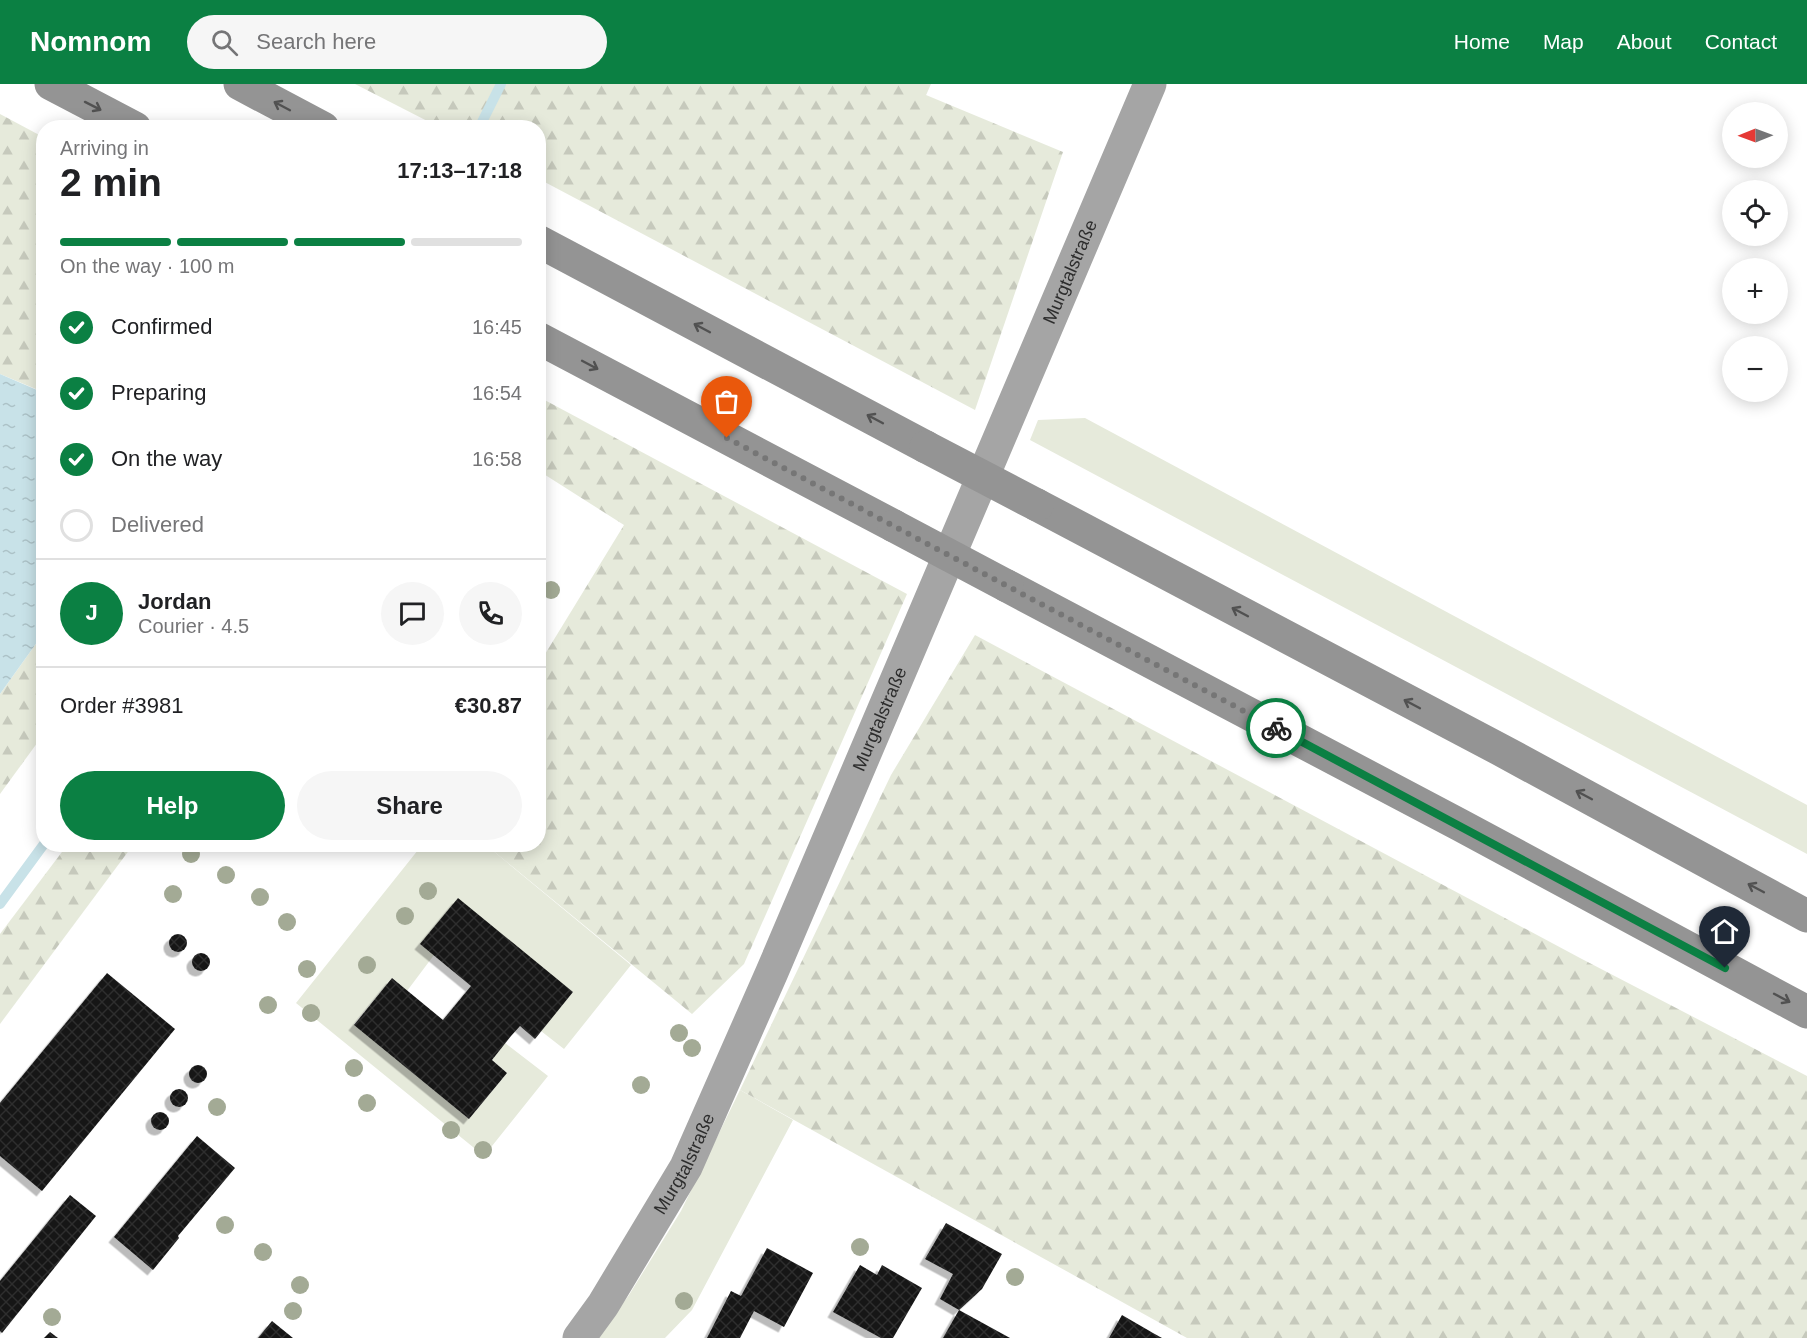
<!DOCTYPE html>
<meta charset="utf-8">
<style>
:root{--surface:#fff;--page:#f6f6f6;--text:#202124;--muted:#757577;--line:#e0e0e0;--accent:#0b8043}
body{margin:0;font-family:Arial,sans-serif;background:var(--page);color:var(--text);height:100vh;display:flex;flex-direction:column;font-size:22px;white-space:nowrap}
*{box-sizing:border-box;margin:0}
p{font-size:20px;color:var(--muted)}
.icon{flex:none;width:33px;height:33px;fill:none;stroke:currentColor;stroke-width:2;stroke-linecap:round;stroke-linejoin:round}
.map{position:relative;flex:1;overflow:hidden}
.details{position:absolute;left:36px;top:36px;width:510px;height:732px;display:flex;flex-direction:column;background:var(--surface);border-radius:24px;box-shadow:0 3px 15px #0003}
.details>*{flex:none}
.needle{width:39px;rotate:269deg}
.buttons{position:absolute;left:1722px;top:18px;display:grid;gap:12px}
.buttons a{display:grid;place-items:center;width:66px;height:66px;border-radius:50%;background:var(--surface);box-shadow:0 3px 15px #0003;font-size:30px}
.pin{position:absolute;display:grid;place-items:center;width:51px;height:51px;color:#fff;margin:-62px -26px;border-radius:50% 50% 50% 0;rotate:-45deg;box-shadow:0 0 6px #0007}
.pin .icon{rotate:45deg}
.courier{position:absolute;display:grid;place-items:center;width:60px;height:60px;margin:-30px;border:4px solid #0b8043;border-radius:50%;background:#fff;color:#222;box-shadow:0 2px 8px #0007}
.summary em{font-style:normal;font-weight:700}
.summary div{display:flex;flex-direction:column-reverse}
.summary{display:flex;align-items:center;justify-content:space-between;height:102px;padding:0 24px}
h1{font-size:39px;font-weight:700;line-height:45px}
.bar{display:grid;grid-template-columns:repeat(4,1fr);gap:9px 6px;align-content:center;height:72px;padding:0 24px}
.bar i{height:8px;border-radius:4px;background:var(--line)}
.bar .selected{background:var(--accent)}
.bar p{grid-column:span 4}
.line{display:flex;align-items:center;gap:15px;padding:0 24px;border-top:2px solid var(--line)}
.line div{flex:1}
.round{display:grid;place-items:center;flex:none;width:63px;height:63px;border-radius:32px;background:var(--page)}
ol{padding:0 24px;list-style:none}
li{display:flex;align-items:center;gap:18px;height:66px}
li p{margin-inline-start:auto}
li .icon{padding:6px;border-radius:50%;background:var(--accent);color:#fff;stroke-width:4}
li:last-child{color:var(--muted)}
li i{width:33px;height:33px;border:3px solid var(--line);border-radius:50%}
.primary-button{display:flex;gap:12px;margin-top:auto;padding:12px 24px}
.primary-button a{flex:1;height:69px;border-radius:36px;background:var(--accent);color:#fff;font-size:24px;font-weight:700;line-height:69px;text-align:center}
.primary-button a+a{background:var(--page);color:var(--text)}
header{display:flex;align-items:center;gap:36px;box-sizing:border-box;height:84px;padding:0 30px;background:var(--accent);color:#fff}
header strong{font-size:28px}
nav{display:flex;gap:33px;margin-inline-start:auto;font-size:21px}
.search{width:420px;height:54px;background:var(--page);display:flex;align-items:center;gap:15px;box-sizing:border-box;padding:0 21px;border-radius:33px;color:var(--muted);font-size:22px}
.map>svg:first-child{display:block}
</style>
<header>
<strong>Nomnom</strong>
<div class="search"><svg class="icon" aria-label="search" viewBox="0 0 24 24"><circle cx="10" cy="10" r="6"/><path d="M15 15l6 6"/></svg>Search here</div>
<nav><a>Home</a><a>Map</a><a>About</a><a>Contact</a></nav>
</header>
<div class="map">
<svg width="1807" height="1254" viewBox="0 0 1807 1254">
<defs>
<pattern id="forest-firs" width="22" height="20" patternUnits="userSpaceOnUse" patternTransform="scale(1.5)"><rect width="22" height="20" fill="#e6eadb"/><path d="M5 1l3.5 6h-7zM16 11l3.5 6h-7z" fill="#c6c9bc"/></pattern>
<pattern id="water-ripples" width="26" height="14" patternUnits="userSpaceOnUse" patternTransform="scale(1.5)"><rect width="26" height="14" fill="#c8e2e8"/><path d="M2 4q2-2 4 0t4 0M15 11q2-2 4 0t4 0" fill="none" stroke="#acc2c7"/></pattern>
<pattern id="building-cross-hatch" width="8" height="8" patternUnits="userSpaceOnUse" patternTransform="scale(1.5)"><rect width="8" height="8" fill="#141414"/><path d="M0 0l8 8M0 8l8-8" fill="none" stroke="#2e2e2e"/></pattern>
<filter id="shadow"><feDropShadow dx="-5.5" dy="5.5" stdDeviation="0" flood-color="#0004"/></filter>
</defs>
<rect width="100%" height="100%" fill="#fff"/>
<g fill="#e6eadb">
<path d="M1085 334 1807 721V770L1030 356 1038 336Z"/>
<path d="M422 761H486L631 881 564 965 541 947 573 908 420 860 434 871 407 907 392 894 354 940 469 1035 507 989 492 976 505 959 548 992 484 1072 296 919Z"/>
<path d="M740 1006 793 1036 692 1226 665 1254H597L629 1211 681 1127Z"/>
</g>
<g fill="url(#forest-firs)">
<path d="M355 0H931L926 11 1063 68 975 326 539 95 538 44 439 43Z"/>
<path d="M0 30 43 53V308L0 290Z"/>
<path d="M539 313 907 510 744 880 692 930 486 761 538 760 539 580 624 441 539 387Z"/>
<path d="M43 550V651L0 710V610Z"/>
<path d="M975 551 1580 874 1807 992V1254H1187L740 1006 891 691Z"/>
<path d="M68 760 133 761 0 940V850Z"/>
</g>
<path fill="url(#water-ripples)" d="M0 290 44 309 43 550 0 610Z"/>
<g fill="none" stroke-linecap="round" stroke-linejoin="round">
<g stroke="#c8e2e8" stroke-width="10">
<path d="M479 44 501 0"/>
<path d="M0 820 44 760"/>
</g>
</g>
<g fill="url(#building-cross-hatch)" filter="url(#shadow)">
<path d="M458 814 573 908 535 955 520 942 511 952 492 976 507 989 469 1035 354 941 392 894 443 936 471 902 420 860Z"/>
<circle cx="178" cy="859" r="9"/>
<circle cx="201" cy="878" r="9"/>
<path d="M107 889 175 945 42 1107 0 1072V1019Z"/>
<circle cx="198" cy="990" r="9"/>
<circle cx="179" cy="1014" r="9"/>
<circle cx="160" cy="1037" r="9"/>
<path d="M197 1052 235 1084 178 1152 179 1154 153 1186 114 1153Z"/>
<path d="M70 1111 96 1132 2 1249 0 1247V1197Z"/>
<path d="M946 1139 1002 1170 982 1205 959 1226 940 1215 953 1190 925 1175Z"/>
<path d="M767 1164 813 1189 784 1243 754 1227 740 1254H707L731 1207 741 1212Z"/>
<path d="M860 1181 877 1191 882 1181 922 1204 893 1254H881L833 1228Z"/>
<path d="M959 1226 1010 1254H943Z"/>
<path d="M1122 1231 1153 1249 1162 1254H1109Z"/>
<path d="M272 1237 293 1254H258Z"/>
<path d="M50 1248 58 1254H44Z"/>
</g>
<g fill="none" stroke-linecap="round" stroke-linejoin="round">
<path stroke="#a5a5a5" stroke-width="33" id="s1" d="M579 1254 603 1221 686 1083 772 888 1150 0"/>
<g stroke="#949494" stroke-width="33">
<path d="M51 0 135 44"/>
<path d="M240 0 323 44"/>
<path d="M538 157 926 363"/>
<path d="M538 254 894 442"/>
<path d="M1037 421 1499 665 1807 832"/>
<path d="M1007 502 1460 741 1807 928"/>
</g>
<g stroke="#949494" stroke-width="33">
<path d="M926 363 1037 421"/>
<path d="M894 442 1007 502"/>
</g>
</g>
<g fill="#a3aa95">
<circle cx="551" cy="506" r="9"/>
<circle cx="191" cy="770" r="9"/>
<circle cx="226" cy="791" r="9"/>
<circle cx="428" cy="807" r="9"/>
<circle cx="173" cy="810" r="9"/>
<circle cx="260" cy="813" r="9"/>
<circle cx="405" cy="832" r="9"/>
<circle cx="287" cy="838" r="9"/>
<circle cx="367" cy="881" r="9"/>
<circle cx="307" cy="885" r="9"/>
<circle cx="268" cy="921" r="9"/>
<circle cx="311" cy="929" r="9"/>
<circle cx="679" cy="949" r="9"/>
<circle cx="692" cy="964" r="9"/>
<circle cx="354" cy="984" r="9"/>
<circle cx="641" cy="1001" r="9"/>
<circle cx="367" cy="1019" r="9"/>
<circle cx="217" cy="1023" r="9"/>
<circle cx="451" cy="1046" r="9"/>
<circle cx="483" cy="1066" r="9"/>
<circle cx="225" cy="1141" r="9"/>
<circle cx="860" cy="1163" r="9"/>
<circle cx="263" cy="1168" r="9"/>
<circle cx="1015" cy="1193" r="9"/>
<circle cx="300" cy="1201" r="9"/>
<circle cx="684" cy="1217" r="9"/>
<circle cx="293" cy="1227" r="9"/>
<circle cx="52" cy="1233" r="9"/>
</g>
<defs><path id="oneway-shaft" d="M-6 0H5M1.5-3L5.5 0L1.5 3" fill="none" stroke-width="1.6" stroke-linecap="round" stroke-linejoin="round" transform="scale(1.5)"/></defs>
<g stroke="#515151">
<use href="#oneway-shaft" transform="translate(93 22) rotate(27)"/>
<use href="#oneway-shaft" transform="translate(282 22) rotate(-152)"/>
<use href="#oneway-shaft" transform="translate(702 244) rotate(-152)"/>
<use href="#oneway-shaft" transform="translate(590 281) rotate(28)"/>
<use href="#oneway-shaft" transform="translate(875 335) rotate(-152)"/>
<use href="#oneway-shaft" transform="translate(1240 528) rotate(-152)"/>
<use href="#oneway-shaft" transform="translate(1412 620) rotate(-152)"/>
<use href="#oneway-shaft" transform="translate(1584 711) rotate(-152)"/>
<use href="#oneway-shaft" transform="translate(1756 804) rotate(-152)"/>
<use href="#oneway-shaft" transform="translate(1782 914) rotate(28)"/>
</g>
<g fill="none" stroke-linecap="round" stroke-linejoin="round">
<path stroke="#767676" stroke-width="6" stroke-dasharray="0 10.8" d="M727 354 1276 644"/>
<path stroke="#0b8043" stroke-width="8" d="M1276 644 1725 884"/>
</g>
<g text-anchor="middle" dominant-baseline="central" stroke-width="6" stroke-linejoin="round" paint-order="stroke">
<g font-size="18" fill="#2d2d2d" stroke="#fff">
<text stroke="none"><textPath href="#s1" startOffset="1176">Murgtalstraße</textPath></text>
<text stroke="none"><textPath href="#s1" startOffset="690">Murgtalstraße</textPath></text>
<text stroke="none"><textPath href="#s1" startOffset="204">Murgtalstraße</textPath></text>
</g>
</g>
</svg>
<div class="buttons">
<a><svg class="needle" viewBox="-14 -14 28 28"><path d="M0-13l5 13h-10z" fill="#e53935"/><path d="M0 13l5-13h-10z" fill="#757577"/></svg></a>
<a><svg class="icon" aria-label="locate" viewBox="0 0 24 24"><circle cx="12" cy="12" r="6"/><path d="M12 2v4M12 18v4M2 12h4M18 12h4"/></svg></a>
<a>+</a>
<a>−</a>
</div>
<div class="pin" style="left:727px;top:354px;background:#ea580c"><svg class="icon" aria-label="bag" viewBox="0 0 24 24"><path d="M5 8h14l-1 12H6zM9 8a3 3 0 0 1 6 0"/></svg></div>
<div class="pin" style="left:1725px;top:884px;background:#1f2937"><svg class="icon" aria-label="home" viewBox="0 0 24 24"><path d="M3 11l9-7 9 7M6 9v11h12V9"/></svg></div>
<div class="courier" style="left:1276px;top:644px"><svg class="icon" aria-label="bike" viewBox="0 0 24 24"><circle cx="6" cy="16" r="4"/><circle cx="18" cy="16" r="4"/><path d="M6 16l4-8h5l3 8M10 8l3 8H6M13 5h3"/></svg></div>
<section class="details">
<div class="summary"><div><h1>2 min</h1><p>Arriving in</p></div><em>17:13–17:18</em></div>
<div class="bar"><i class="selected"></i><i class="selected"></i><i class="selected"></i><i></i><p>On the way · 100 m</p></div>
<ol>
<li><svg class="icon" aria-label="check" viewBox="0 0 24 24"><path d="M5 12l5 5 9-10"/></svg>Confirmed<p>16:45</p></li>
<li><svg class="icon" aria-label="check" viewBox="0 0 24 24"><path d="M5 12l5 5 9-10"/></svg>Preparing<p>16:54</p></li>
<li><svg class="icon" aria-label="check" viewBox="0 0 24 24"><path d="M5 12l5 5 9-10"/></svg>On the way<p>16:58</p></li>
<li><i></i>Delivered</li>
</ol>
<div class="line" style="height:108px"><b class="round" style="background:var(--accent);color:#fff">J</b><div><b>Jordan</b><p>Courier · 4.5</p></div><a class="round"><svg class="icon" aria-label="chat" viewBox="0 0 24 24"><path d="M4 5h16v11H9l-5 4z"/></svg></a><a class="round"><svg class="icon" aria-label="phone" viewBox="0 0 24 24"><path d="M5 4h4l2 5-3 2q2 4 5 5l2-3 5 2v4C11 20 4 13 5 4z"/></svg></a></div>
<div class="line" style="height:78px"><div>Order #3981</div><b>€30.87</b></div>
<div class="primary-button"><a>Help</a><a>Share</a></div>
</section>
</div>
